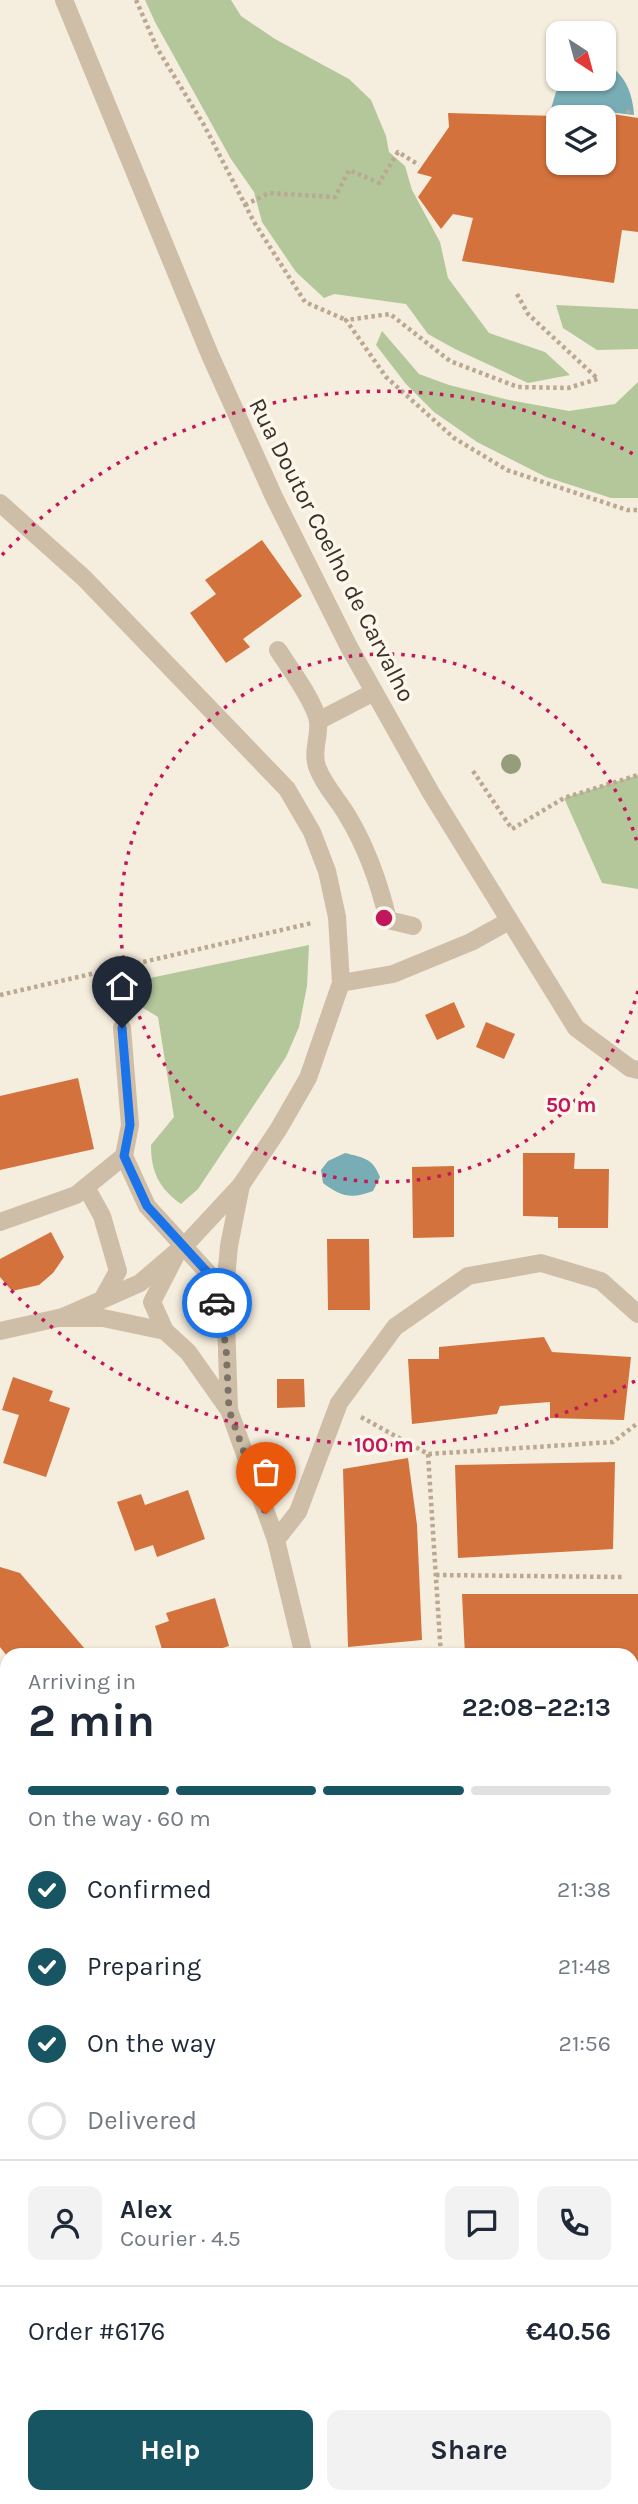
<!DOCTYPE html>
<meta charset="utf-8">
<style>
:root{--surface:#fff;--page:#f2f2f3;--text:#1f2937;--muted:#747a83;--line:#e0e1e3;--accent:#185562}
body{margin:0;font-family:Karla,sans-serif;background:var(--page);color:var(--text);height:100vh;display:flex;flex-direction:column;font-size:26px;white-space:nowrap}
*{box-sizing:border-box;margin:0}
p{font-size:23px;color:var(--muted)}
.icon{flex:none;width:38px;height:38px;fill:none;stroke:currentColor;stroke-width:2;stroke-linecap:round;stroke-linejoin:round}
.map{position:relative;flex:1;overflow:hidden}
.details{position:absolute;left:0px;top:1648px;width:639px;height:856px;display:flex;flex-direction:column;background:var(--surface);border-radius:21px 21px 0 0;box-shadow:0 2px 5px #0004}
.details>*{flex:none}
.needle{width:46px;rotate:144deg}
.buttons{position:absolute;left:546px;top:21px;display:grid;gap:14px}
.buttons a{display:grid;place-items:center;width:70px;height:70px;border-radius:14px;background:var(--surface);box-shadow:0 2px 5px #0004;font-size:35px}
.pin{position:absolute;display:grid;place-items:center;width:60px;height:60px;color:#fff;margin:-72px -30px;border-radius:50% 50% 50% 0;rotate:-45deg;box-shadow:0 0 7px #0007}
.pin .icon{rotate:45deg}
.courier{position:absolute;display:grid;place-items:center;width:70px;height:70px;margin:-35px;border:5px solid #1a73e8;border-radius:50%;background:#fff;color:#222;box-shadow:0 2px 9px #0007}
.overview em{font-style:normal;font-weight:700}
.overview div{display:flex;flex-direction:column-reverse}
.overview{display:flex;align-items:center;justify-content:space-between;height:119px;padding:0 28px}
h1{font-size:46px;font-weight:700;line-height:52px}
.bar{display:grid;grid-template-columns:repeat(4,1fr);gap:10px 7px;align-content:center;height:84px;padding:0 28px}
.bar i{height:9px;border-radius:5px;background:var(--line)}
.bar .current{background:var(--accent)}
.bar p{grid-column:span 4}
.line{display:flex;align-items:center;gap:18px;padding:0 28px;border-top:2px solid var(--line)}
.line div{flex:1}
.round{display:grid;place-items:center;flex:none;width:74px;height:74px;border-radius:14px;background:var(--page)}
ol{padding:0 28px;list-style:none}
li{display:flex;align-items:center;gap:21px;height:77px}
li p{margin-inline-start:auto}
li .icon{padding:7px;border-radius:50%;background:var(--accent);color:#fff;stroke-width:4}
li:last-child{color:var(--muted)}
li i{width:38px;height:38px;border:4px solid var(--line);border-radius:50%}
.button{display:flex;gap:14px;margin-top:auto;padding:14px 28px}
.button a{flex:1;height:80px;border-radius:14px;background:var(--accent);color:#fff;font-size:28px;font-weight:700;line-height:80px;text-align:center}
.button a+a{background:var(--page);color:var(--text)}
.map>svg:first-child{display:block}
</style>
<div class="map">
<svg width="638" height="2504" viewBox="0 0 638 2504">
<rect width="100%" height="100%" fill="#f5eddd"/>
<g fill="#b3c79b">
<path d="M145 0H231L241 16 275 39 349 79 371 100 386 136 389 152 405 166 412 190 440 242 448 278 489 333 545 352 570 375 528 383 455 349 428 334 406 304 334 294 324 298 296 272 262 222 254 192 231 159 155 22Z"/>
<path d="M556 305 638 309V349L597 350 563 328Z"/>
<path d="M382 331 419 374 449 385 509 400 569 411 615 404 638 382V498H611L546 477 477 442 434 412 406 384 376 345Z"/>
<path d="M638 775V889L602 883 564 798Z"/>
<path d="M309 945 307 986 299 1027 286 1057 198 1189 181 1204C159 1188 151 1172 151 1145L174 1117 158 1017 117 992 121 984Z"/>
<path d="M632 2374 638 2418V2479L632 2480Z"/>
<path d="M395 2497H592L593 2504H396Z"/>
</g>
<g fill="#78adb6">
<path d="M604 64C625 71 633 95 634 115L582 109 550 112 556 92 566 79H604Z"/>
<path d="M584 114 602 116 612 120 608 170 568 167 569 163H604V117H573Z"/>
<path d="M345 1153C363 1158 372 1157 380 1177L373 1191C352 1199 341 1197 323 1183L321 1170 328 1161Z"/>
</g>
<g fill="#d4723d">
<path d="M448 113 558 116V163H565V168L610 172 613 114 638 118V232L622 230 614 283 462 261 473 218 453 214 441 229 418 197 432 177 417 173 449 127Z"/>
<path d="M262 540 302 596 243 639 250 647 226 663 190 613 216 594 205 580Z"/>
<path d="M454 1002 465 1027 437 1040 425 1015Z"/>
<path d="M486 1022 515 1034 504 1059 476 1047Z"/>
<path d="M78 1078 94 1149 0 1170V1096Z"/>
<path d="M523 1153H575L574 1169H609L608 1228H558V1217L523 1216Z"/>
<path d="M454 1166V1237L413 1238 412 1167Z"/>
<path d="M51 1232 64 1257 53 1273 39 1285 12 1291 0 1277V1259Z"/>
<path d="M327 1239H369L370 1310H328Z"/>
<path d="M544 1337 552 1352 631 1357 624 1420 550 1418V1402L500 1406 497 1414 412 1424 408 1359H439V1347Z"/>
<path d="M13 1377 53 1391 49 1401 70 1408 46 1477 3 1463 19 1415 2 1410Z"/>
<path d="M277 1379H304L305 1407 277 1408Z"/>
<path d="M408 1458 417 1525 422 1640 348 1647 343 1469Z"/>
<path d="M615 1462 613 1549 458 1558 455 1465Z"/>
<path d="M188 1490 205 1539 157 1557 153 1545 135 1551 117 1502 141 1494 145 1505Z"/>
<path d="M0 1567 20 1573 91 1656H7L0 1647Z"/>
<path d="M462 1594H638V1671L632 1672V1656H465Z"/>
<path d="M215 1598 229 1646 197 1656H164L155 1626 169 1621 166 1613Z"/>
<path d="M632 1709H636L638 1724V1794L632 1796Z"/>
<path d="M0 1735 7 1744V1849L0 1840Z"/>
<path d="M0 2219 7 2231V2245L0 2249Z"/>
<path d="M138 2497H222L225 2504H141Z"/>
</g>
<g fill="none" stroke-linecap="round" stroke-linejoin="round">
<g stroke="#bba891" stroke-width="4.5" stroke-dasharray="3.5 3.5" stroke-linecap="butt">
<path d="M136 0 157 48 204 125 254 222 305 302 346 320"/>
<path d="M628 110 629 114"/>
<path d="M558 112 559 109"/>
<path d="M606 145 611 147"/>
<path d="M245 205 269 193 335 197 349 170 379 183 398 152 419 165"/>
<path d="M517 294 528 314 598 379 568 388 518 387 450 361 390 314 346 320 386 377 454 438 507 470 627 510H638"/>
<path d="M473 771 512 829 564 798 638 775"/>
<path d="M0 995 312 923"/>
<path d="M361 1417 428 1454 613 1442 638 1423"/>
<path d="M428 1454 441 1656"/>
<path d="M436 1575 622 1577"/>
<path d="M494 2497 495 2504"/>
<path d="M621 2497 622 2504"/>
</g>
<g stroke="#cfbea7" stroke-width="18">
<path d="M278 650C289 667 315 702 318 721 320 736 311 754 318 769 324 785 338 800 347 815 367 848 379 882 388 920L413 926"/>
<path d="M318 721 374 692"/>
<path d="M0 1681 7 1688"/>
<path d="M0 2319 7 2315"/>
</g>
<g stroke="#cfbea7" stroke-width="18">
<path d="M64 0 210 355 274 497 349 647 431 793 576 1028 630 1068 638 1070"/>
<path d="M341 983 393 974 471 942 509 921"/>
<path d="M124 1156 147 1206 209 1274 218 1308"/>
<path d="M86 1187 102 1216 118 1271 103 1298"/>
<path d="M0 1222 76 1195 124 1156 130 1125 122 1028"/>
<path d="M60 1318H103L165 1331 188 1352 229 1410 276 1540 304 1656"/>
<path d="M165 1331 152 1302 177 1253"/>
<path d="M229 1410 225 1290 229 1246 241 1185"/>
<path d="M276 1540 298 1512 339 1403 395 1327 468 1276 541 1263 601 1281 638 1314"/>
<path d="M374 2497 375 2504"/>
<path d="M62 2504 63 2497"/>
</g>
<path stroke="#cfbea7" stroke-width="18" d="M0 503 84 578 287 789 312 832 327 871 337 917 341 983 308 1078 278 1130 241 1185 189 1241 140 1283 63 1317 0 1331"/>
</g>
<circle fill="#949e7a" cx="511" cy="764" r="10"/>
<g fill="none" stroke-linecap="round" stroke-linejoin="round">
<path stroke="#7c7267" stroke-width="7" stroke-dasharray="0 12.6" d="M217 1303 226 1346 229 1410 266 1514"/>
<path stroke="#1a73e8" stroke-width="9" d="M122 1028 130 1125 124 1156 147 1206 209 1274 217 1303"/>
</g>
<g fill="none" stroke="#c2185b" stroke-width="3.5" stroke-dasharray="3.5 7">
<path d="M638 991A264 264 0 1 1 638 845"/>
<path d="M635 1381A527 527 0 0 1 2 1281M2 555A527 527 0 0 1 635 455"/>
</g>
<g text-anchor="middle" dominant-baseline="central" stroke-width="7" stroke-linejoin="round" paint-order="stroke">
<g font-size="24" fill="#3b3028" stroke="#fcf6eb">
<text transform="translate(332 550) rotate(63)">Rua Doutor Coelho de Carvalho</text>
</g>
</g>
<circle cx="384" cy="918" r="10" fill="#c2185b" stroke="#fcf6eb" stroke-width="3.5"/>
<g font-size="21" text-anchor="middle" font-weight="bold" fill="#c2185b" stroke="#fcf6eb" stroke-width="7" stroke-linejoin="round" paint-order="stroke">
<text x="571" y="1112">50 m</text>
<text x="384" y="1452">100 m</text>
</g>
</svg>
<div class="buttons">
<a><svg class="needle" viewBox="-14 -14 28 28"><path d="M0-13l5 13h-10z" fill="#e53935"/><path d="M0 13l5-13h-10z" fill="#747a83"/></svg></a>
<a><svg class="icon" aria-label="layers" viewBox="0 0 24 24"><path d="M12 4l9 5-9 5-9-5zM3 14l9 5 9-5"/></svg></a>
</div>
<div class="pin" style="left:266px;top:1514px;background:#ea580c"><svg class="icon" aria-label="bag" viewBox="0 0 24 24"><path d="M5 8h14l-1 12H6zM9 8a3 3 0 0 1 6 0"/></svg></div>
<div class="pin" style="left:122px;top:1028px;background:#1f2937"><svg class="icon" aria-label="home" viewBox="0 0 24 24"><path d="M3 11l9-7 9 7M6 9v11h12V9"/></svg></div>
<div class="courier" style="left:217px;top:1303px"><svg class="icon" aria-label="car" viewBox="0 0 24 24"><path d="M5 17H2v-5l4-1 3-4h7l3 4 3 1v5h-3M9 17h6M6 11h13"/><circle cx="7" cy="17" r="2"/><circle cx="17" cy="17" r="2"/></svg></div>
<section class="details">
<div class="overview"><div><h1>2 min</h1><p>Arriving in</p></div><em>22:08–22:13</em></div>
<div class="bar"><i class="current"></i><i class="current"></i><i class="current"></i><i></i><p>On the way · 60 m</p></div>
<ol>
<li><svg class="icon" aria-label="check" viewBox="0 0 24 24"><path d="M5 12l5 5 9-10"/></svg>Confirmed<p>21:38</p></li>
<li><svg class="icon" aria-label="check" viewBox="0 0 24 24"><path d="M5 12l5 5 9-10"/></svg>Preparing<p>21:48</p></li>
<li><svg class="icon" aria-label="check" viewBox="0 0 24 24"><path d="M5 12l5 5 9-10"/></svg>On the way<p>21:56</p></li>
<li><i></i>Delivered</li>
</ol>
<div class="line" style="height:126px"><a class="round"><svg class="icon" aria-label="person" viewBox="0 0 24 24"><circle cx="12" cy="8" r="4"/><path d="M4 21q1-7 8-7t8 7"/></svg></a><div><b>Alex</b><p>Courier · 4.5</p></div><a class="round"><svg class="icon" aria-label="chat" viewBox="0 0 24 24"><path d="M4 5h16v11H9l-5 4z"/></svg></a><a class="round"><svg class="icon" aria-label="phone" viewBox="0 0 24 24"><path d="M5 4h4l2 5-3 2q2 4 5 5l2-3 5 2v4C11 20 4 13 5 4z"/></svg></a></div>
<div class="line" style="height:91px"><div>Order #6176</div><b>€40.56</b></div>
<div class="button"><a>Help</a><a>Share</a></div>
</section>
</div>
